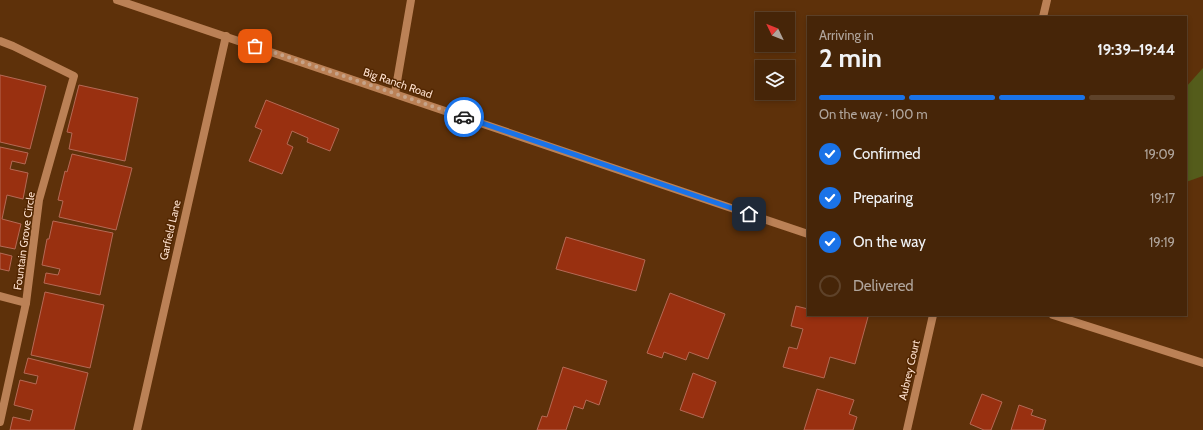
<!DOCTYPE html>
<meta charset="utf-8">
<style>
:root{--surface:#462508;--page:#4d2d12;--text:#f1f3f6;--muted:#b0a59c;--line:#5e4229;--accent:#1a73e8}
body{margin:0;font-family:Cabin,sans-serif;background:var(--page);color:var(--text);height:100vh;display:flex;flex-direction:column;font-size:15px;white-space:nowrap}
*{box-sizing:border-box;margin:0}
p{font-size:13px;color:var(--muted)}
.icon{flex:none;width:22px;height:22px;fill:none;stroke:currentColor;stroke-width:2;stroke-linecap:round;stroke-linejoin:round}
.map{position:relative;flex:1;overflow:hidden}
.panel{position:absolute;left:807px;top:16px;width:380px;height:300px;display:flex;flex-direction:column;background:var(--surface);border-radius:0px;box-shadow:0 2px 6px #0003,0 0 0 1px var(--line)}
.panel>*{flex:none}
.needle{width:26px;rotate:313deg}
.tools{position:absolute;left:755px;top:12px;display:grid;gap:8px}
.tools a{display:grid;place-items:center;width:40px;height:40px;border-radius:0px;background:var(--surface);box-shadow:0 2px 6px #0003,0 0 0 1px var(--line);font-size:20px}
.pin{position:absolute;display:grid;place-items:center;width:34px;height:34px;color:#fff;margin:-17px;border-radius:8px;box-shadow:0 2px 6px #0006}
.courier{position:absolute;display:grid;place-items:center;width:40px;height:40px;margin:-20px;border:3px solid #1a73e8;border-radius:50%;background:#fff;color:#222;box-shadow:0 1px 5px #0007}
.headline em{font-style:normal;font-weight:700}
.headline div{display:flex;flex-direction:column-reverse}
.headline{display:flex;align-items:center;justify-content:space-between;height:68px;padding:0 12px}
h1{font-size:26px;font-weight:700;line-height:30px}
.bar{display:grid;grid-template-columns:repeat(4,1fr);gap:6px 4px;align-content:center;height:48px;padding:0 12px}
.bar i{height:5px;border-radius:3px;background:var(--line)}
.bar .on{background:var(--accent)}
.bar p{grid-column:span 4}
ol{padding:0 12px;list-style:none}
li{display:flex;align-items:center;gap:12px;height:44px}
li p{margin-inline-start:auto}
li .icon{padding:4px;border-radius:50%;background:var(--accent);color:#fff;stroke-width:4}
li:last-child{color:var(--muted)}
li i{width:22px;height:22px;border:2px solid var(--line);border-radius:50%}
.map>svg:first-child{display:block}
</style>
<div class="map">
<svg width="1203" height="430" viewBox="0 0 1203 430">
<rect width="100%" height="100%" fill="#5e310a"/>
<path fill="#545c1b" d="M1203 68V176L1186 182V87Z"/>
<g fill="#993010" stroke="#b56955">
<path d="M0 75 46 86 30 149 0 142Z"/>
<path d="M79 85 138 98 125 161 69 149 72 133 67 132Z"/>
<path d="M266 100 339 129 330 151 307 142 308 138 292 131 287 144 293 147 282 174 249 161 262 130 255 127Z"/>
<path d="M0 147 28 153 25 164 12 161 10 169 28 173 23 199 7 195 2 219 21 224 15 249 0 246Z"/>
<path d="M72 154 132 168 116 230 59 217 63 201 58 200 65 171 67 172Z"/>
<path d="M53 221 113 233 100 295 44 283 46 273 58 275 60 269 42 265 47 239H49Z"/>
<path d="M566 237 645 260 636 291 556 269Z"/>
<path d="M0 253 12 256 9 271 0 269Z"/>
<path d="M45 292 104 305 90 368 31 355Z"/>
<path d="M670 293 725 314 708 359 689 352 686 360 664 352 662 358 647 353Z"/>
<path d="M796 306 808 309V315H862L868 317 855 364 830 357 824 378 783 367 789 347 797 349 803 329 791 326Z"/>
<path d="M28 358 88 373 74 430H10L13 417 30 421 33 410 14 405 20 380 36 384 38 376 24 373Z"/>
<path d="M563 367 607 381 599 405 586 400 583 409 574 406 566 430H537L542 416 547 417Z"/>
<path d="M693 373 716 382 703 418 680 410Z"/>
<path d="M817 389 854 400 849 414 857 417 853 430H804Z"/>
<path d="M982 394 1002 402 991 430H984L970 424Z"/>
<path d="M1019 405 1033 410 1031 415 1046 420 1043 430H1011Z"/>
</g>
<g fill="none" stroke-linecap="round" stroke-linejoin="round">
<g stroke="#bb8156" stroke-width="8">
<path d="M1043 17 1047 0"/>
<path d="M395 93 411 0"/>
</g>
<g stroke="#bb8156" stroke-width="8">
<path d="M0 41 13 46 74 76 39 200 26 303 0 422"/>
<path d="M0 296 26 303"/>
<path d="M137 430 226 36"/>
<path d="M907 430 933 315"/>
</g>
<g stroke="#bb8156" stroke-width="8">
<path d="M117 0 808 234"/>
<path d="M1053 315 1203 363"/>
</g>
</g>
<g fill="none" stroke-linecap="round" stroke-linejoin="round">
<path stroke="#c6a389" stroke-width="4" stroke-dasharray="0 7.2" d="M255 46 464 117"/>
<path stroke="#1a73e8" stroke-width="5" d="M464 117 749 214"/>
</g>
<g text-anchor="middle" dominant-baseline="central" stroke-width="3" stroke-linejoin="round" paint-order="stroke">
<g font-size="11" fill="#fee1ce" stroke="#522600">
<text transform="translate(398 83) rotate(19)">Big Ranch Road</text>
<text transform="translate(170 230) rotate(-77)">Garfield Lane</text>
<text transform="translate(24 241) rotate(-82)">Fountain Grove Circle</text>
<text transform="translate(909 370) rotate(-77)">Aubrey Court</text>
</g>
</g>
</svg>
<div class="tools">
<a><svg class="needle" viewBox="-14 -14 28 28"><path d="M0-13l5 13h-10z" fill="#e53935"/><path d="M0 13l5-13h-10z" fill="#b0a59c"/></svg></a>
<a><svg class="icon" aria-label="layers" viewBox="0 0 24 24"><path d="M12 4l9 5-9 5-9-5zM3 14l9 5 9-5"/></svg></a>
</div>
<div class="pin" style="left:255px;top:46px;background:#ea580c"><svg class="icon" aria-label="bag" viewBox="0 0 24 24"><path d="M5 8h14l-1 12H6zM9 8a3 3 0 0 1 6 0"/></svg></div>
<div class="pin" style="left:749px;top:214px;background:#1f2937"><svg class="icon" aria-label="home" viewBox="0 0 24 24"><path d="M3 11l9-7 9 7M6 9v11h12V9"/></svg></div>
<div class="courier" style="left:464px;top:117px"><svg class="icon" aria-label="car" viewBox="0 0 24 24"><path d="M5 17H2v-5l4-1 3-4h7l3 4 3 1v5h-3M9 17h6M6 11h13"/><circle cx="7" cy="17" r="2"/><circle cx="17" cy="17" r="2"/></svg></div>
<section class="panel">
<div class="headline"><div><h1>2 min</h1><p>Arriving in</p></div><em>19:39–19:44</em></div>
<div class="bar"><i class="on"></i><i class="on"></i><i class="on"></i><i></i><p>On the way · 100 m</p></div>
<ol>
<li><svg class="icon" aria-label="check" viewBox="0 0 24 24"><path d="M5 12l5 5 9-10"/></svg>Confirmed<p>19:09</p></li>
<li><svg class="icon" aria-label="check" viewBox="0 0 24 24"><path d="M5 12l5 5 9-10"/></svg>Preparing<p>19:17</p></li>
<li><svg class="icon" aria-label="check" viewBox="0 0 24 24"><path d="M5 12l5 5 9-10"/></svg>On the way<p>19:19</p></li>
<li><i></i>Delivered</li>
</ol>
</section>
</div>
